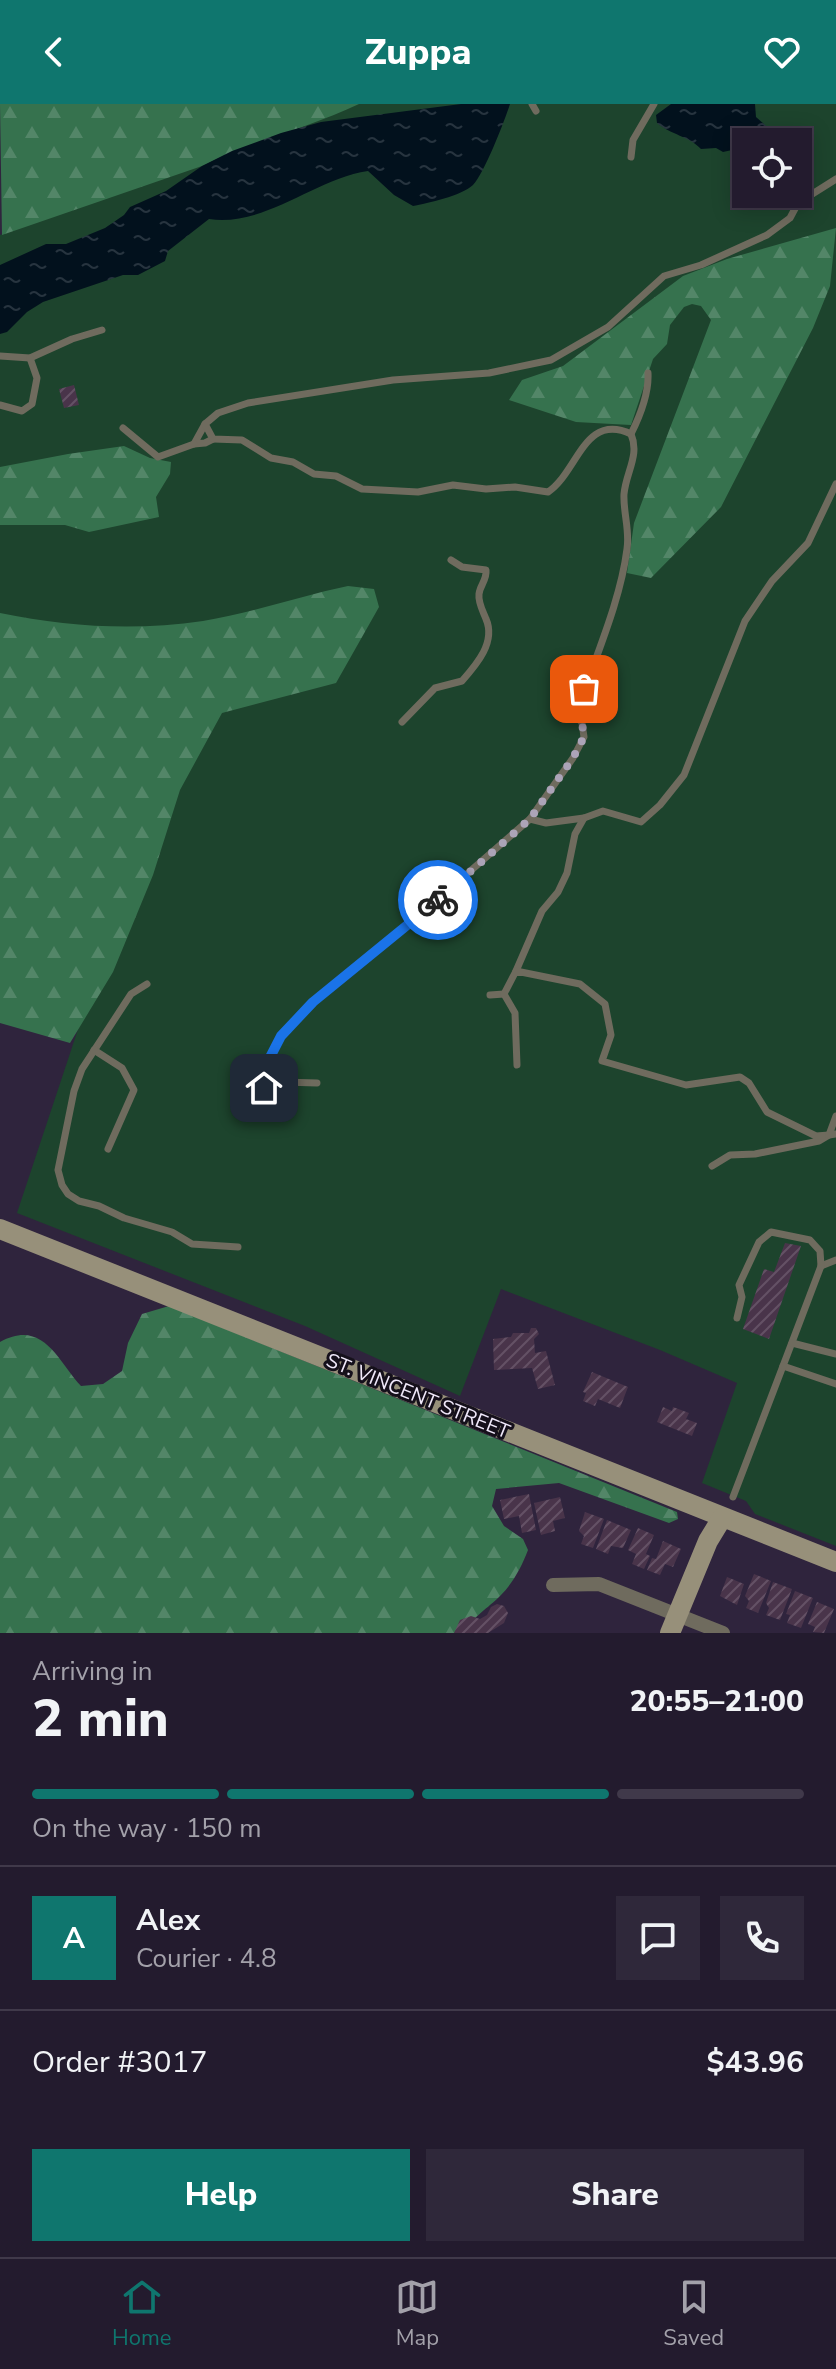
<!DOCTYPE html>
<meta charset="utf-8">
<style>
:root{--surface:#231b2e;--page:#2f283a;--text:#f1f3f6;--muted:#a3a1aa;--line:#40394a;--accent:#0f766e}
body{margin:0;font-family:"Nunito Sans",sans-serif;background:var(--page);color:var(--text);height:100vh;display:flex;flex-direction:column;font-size:30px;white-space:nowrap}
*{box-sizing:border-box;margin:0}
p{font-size:26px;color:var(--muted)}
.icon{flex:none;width:44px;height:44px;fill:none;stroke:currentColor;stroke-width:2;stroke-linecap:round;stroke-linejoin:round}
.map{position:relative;height:1529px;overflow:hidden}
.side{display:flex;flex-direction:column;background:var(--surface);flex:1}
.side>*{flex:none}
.tools{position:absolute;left:732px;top:24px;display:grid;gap:16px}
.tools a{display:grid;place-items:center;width:80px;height:80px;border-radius:0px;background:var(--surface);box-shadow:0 4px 20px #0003,0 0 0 2px var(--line);font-size:40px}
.pin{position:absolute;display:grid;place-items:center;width:68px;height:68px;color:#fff;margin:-34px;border-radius:16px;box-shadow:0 4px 12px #0006}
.courier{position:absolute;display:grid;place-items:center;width:80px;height:80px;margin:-40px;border:6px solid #1a73e8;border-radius:50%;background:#fff;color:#222;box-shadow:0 2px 10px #0007}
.head em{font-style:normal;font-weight:800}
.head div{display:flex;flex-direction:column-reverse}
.head{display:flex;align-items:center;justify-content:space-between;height:136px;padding:0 32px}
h1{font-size:52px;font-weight:800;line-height:60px}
.bar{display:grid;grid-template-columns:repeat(4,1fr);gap:12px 8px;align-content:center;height:96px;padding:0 32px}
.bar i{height:10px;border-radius:6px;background:var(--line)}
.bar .selected{background:var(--accent)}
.bar p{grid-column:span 4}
.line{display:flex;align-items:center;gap:20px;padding:0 32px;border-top:2px solid var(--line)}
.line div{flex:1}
.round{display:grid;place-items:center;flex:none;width:84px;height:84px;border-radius:0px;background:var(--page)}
.action{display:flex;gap:16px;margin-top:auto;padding:16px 32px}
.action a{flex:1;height:92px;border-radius:0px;background:var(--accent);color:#fff;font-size:32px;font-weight:800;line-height:92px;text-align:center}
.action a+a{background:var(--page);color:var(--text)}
header{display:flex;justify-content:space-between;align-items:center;height:104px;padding:0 32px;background:var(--accent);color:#fff;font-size:36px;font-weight:800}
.tabs{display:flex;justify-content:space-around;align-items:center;height:112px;border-top:2px solid var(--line);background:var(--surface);font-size:22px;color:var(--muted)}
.tabs a{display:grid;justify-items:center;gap:4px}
.tabs .selected{color:var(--accent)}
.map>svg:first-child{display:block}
</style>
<header><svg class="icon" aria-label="back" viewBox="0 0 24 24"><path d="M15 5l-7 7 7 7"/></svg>Zuppa<svg class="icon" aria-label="heart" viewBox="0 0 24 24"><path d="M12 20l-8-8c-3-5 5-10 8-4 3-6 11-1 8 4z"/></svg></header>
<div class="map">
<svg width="836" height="1529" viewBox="0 0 836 1529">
<defs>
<pattern id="forest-firs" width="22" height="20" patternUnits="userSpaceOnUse" patternTransform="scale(2)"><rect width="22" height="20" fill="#36724e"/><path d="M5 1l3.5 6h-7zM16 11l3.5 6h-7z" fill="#538668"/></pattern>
<pattern id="water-ripples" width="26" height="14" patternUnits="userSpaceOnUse" patternTransform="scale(2)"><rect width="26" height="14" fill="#02111d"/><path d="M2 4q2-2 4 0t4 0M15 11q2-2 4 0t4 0" fill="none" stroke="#27343f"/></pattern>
<pattern id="building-hatch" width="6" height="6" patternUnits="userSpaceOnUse" patternTransform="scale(2)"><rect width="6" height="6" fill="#49344a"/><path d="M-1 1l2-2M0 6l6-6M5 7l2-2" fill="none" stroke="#645165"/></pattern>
</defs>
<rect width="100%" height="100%" fill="#2f243d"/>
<path fill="#1d442d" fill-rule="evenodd" d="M347 0H836V1442L755 1410 746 1397 702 1379 737 1279 660 1246 501 1185 460 1292 305 1222 17 1109 187 597 0 540V131L212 49ZM746 38H798V90H746Z"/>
<g fill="url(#forest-firs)">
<path d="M0 0H359C308 24 253 37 202 62L2 131Z"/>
<path d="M836 124 830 182 813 224 721 403 651 474 627 469 634 419 711 216 701 202 692 200 684 203 670 221 667 240 653 255 631 321 576 318 509 296 522 276 563 262 683 172 727 155Z"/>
<path d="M124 342 150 354 171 358 170 370 156 393 159 413 89 428 65 421H0V363L68 350Z"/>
<path d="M348 482 374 485 379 503 336 579 222 609 180 686 153 771 113 868 70 939 0 919V509C67 523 135 527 203 517 252 509 300 492 348 482Z"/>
<path d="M169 1202 677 1408 678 1415 669 1419 559 1379 496 1385 492 1402 504 1422 523 1435 528 1446C522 1462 513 1479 501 1491 486 1506 476 1510 463 1529H0V1238C43 1214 58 1257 81 1282L103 1280 122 1267 128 1239 142 1210Z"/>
</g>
<g fill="url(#water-ripples)">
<path d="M461 0H510C505 16 484 70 473 81 461 92 428 99 413 102L394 91 368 67C314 75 266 123 209 115L168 147 165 157 138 171H123L43 198 27 208 7 228 0 230V161L46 140H66L105 124 124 111 130 103 166 87 202 62 232 47 281 29 321 18Z"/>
<path d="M671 0H755L756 13 771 26 773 34 767 38H746V43L723 48 716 44 701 45C689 32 671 31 657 19L656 11Z"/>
</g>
<g fill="url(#building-hatch)">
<path d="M74 281 79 301 64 304 59 285Z"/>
<path d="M785 1139 801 1142 769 1235 743 1225 764 1165 774 1168Z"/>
<path d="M531 1224H536L539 1230 534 1235 535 1249 546 1247 555 1281 538 1285 532 1264 494 1266 493 1235 511 1233 513 1229H529Z"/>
<path d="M592 1268 628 1283 620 1304 598 1295 595 1302 583 1297 586 1289 583 1288Z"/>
<path d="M663 1303 672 1307 673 1303 689 1309 686 1315 697 1319 692 1332 657 1318Z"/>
<path d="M529 1390 536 1426 522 1429 519 1412 504 1415 500 1396Z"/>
<path d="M560 1393 565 1414 553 1417 555 1427 541 1431 534 1399Z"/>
<path d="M585 1408 604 1415 593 1444 581 1440 584 1432 579 1427Z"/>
<path d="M607 1416 631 1426 623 1444 611 1442 608 1450 596 1445Z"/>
<path d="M638 1424 654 1431 646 1450 650 1452 644 1465 632 1460 636 1450 628 1446Z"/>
<path d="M663 1437 681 1445 673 1463 665 1460 660 1471 647 1466 652 1454 656 1455Z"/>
<path d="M754 1470 771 1477 758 1509 746 1504 749 1497 745 1492Z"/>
<path d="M727 1473 744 1480 737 1501 720 1492Z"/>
<path d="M773 1478 792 1485 780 1516 766 1511 769 1504 766 1499Z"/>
<path d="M795 1487 813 1494 801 1524 787 1519 790 1511 786 1510Z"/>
<path d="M817 1498 834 1505 824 1529 813 1528 815 1523 808 1520Z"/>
<path d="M497 1500 504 1502 508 1509 504 1519 488 1529H454L460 1516 471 1512 480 1515 487 1511 491 1503Z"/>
</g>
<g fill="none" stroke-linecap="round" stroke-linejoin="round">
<g stroke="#6f6b5e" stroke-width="7">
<path d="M532 0 536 7"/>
<path d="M631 53 633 36 654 0"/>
<path d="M0 252 30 254 72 235 102 226"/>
<path d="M0 301 22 307 32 300 37 274 30 254"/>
<path d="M205 320 194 340 205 339 213 335"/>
<path d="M123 324 158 353 194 340"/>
<path d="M631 330C584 308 578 368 548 388L515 383 486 385 453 381 418 388 362 385 336 372 314 370 293 358 271 354 242 336 213 335 205 320 218 309 248 299 393 276 489 269 551 256 608 223 664 172 701 161 767 131 790 114 798 99 836 75"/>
<path d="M402 618 435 584 462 577C477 560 496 538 486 515 483 507 478 499 479 490 480 481 487 476 486 466L462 463 451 456"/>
<path d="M530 715 546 719 584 714"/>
<path d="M516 867 542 807 558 788 567 769 575 730 584 714 603 707 641 718 660 701 684 671 745 517 772 477 808 439 836 380"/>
<path d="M147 880 131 890 82 965 74 987 58 1066 62 1081 68 1090 79 1097 99 1102 124 1114 172 1128 192 1140 238 1143"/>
<path d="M490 891 504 890"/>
<path d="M94 946 122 964 134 986 108 1045"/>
<path d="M517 961 515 909 504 890 516 867 580 880 605 900 611 931 602 957 686 981 740 973 749 979 767 1008 816 1032 829 1031 819 1037 755 1050 730 1051 712 1062"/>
<path d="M317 979 283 978 264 984 255 980 254 975 265 963 281 932 313 898 413 817 530 715 573 654 584 633 582 619 576 611C593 558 620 500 627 445 630 426 623 408 624 390 626 368 640 351 631 330 640 312 649 288 648 269"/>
<path d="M836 1012 829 1031 836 1030"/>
<path d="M821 1162 836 1156"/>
<path d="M737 1214 742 1193 739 1181 759 1138 771 1128 810 1136 820 1147 821 1162 783 1262 836 1280"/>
<path d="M792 1239 836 1250"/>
<path d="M733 1393 783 1262"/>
</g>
<path stroke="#6f6b5e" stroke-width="14" d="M553 1481 599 1480 723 1529"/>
<g stroke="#97907a" stroke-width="20">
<path d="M0 1125 836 1458"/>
<path d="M670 1529 708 1437 722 1414"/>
</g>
</g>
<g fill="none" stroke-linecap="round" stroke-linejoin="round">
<path stroke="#aca4b8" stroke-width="8" stroke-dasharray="0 14.4" d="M438 796 530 715 573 654 584 633 582 619 576 611 584 585"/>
<path stroke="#1a73e8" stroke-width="10" d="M264 984 255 980 254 975 265 963 281 932 313 898 438 796"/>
</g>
<g text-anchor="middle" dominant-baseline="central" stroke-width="6" stroke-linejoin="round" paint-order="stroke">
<g font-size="20" fill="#f0e9fa" stroke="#15101b">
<text transform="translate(418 1292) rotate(22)">ST. VINCENT STREET</text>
</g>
</g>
</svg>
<div class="tools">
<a><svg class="icon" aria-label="locate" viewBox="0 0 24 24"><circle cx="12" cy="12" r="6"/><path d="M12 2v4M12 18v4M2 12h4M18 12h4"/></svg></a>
</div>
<div class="pin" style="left:584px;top:585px;background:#ea580c"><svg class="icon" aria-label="bag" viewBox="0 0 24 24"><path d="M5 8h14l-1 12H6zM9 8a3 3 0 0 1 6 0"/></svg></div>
<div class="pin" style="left:264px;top:984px;background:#1f2937"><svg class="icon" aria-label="home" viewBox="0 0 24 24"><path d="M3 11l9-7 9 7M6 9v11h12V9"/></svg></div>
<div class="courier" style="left:438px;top:796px"><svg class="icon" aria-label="bike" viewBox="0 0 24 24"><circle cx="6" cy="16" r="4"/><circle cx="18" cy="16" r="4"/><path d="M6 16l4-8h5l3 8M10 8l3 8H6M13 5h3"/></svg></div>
</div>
<section class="side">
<div class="head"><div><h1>2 min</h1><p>Arriving in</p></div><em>20:55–21:00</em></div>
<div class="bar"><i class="selected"></i><i class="selected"></i><i class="selected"></i><i></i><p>On the way · 150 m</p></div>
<div class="line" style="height:144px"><b class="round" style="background:var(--accent);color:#fff">A</b><div><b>Alex</b><p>Courier · 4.8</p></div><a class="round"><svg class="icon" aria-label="chat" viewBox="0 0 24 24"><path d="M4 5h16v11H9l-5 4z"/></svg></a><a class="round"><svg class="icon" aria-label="phone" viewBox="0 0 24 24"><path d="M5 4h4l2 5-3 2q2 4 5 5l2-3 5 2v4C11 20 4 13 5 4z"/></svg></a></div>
<div class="line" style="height:104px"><div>Order #3017</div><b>$43.96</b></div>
<div class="action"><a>Help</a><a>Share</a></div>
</section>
<nav class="tabs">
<a class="selected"><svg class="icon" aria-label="home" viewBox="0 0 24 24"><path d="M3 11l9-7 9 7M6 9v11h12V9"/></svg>Home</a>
<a><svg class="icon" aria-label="map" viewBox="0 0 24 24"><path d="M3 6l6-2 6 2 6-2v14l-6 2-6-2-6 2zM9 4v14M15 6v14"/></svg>Map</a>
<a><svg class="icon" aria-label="saved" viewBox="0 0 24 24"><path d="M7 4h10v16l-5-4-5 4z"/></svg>Saved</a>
</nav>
